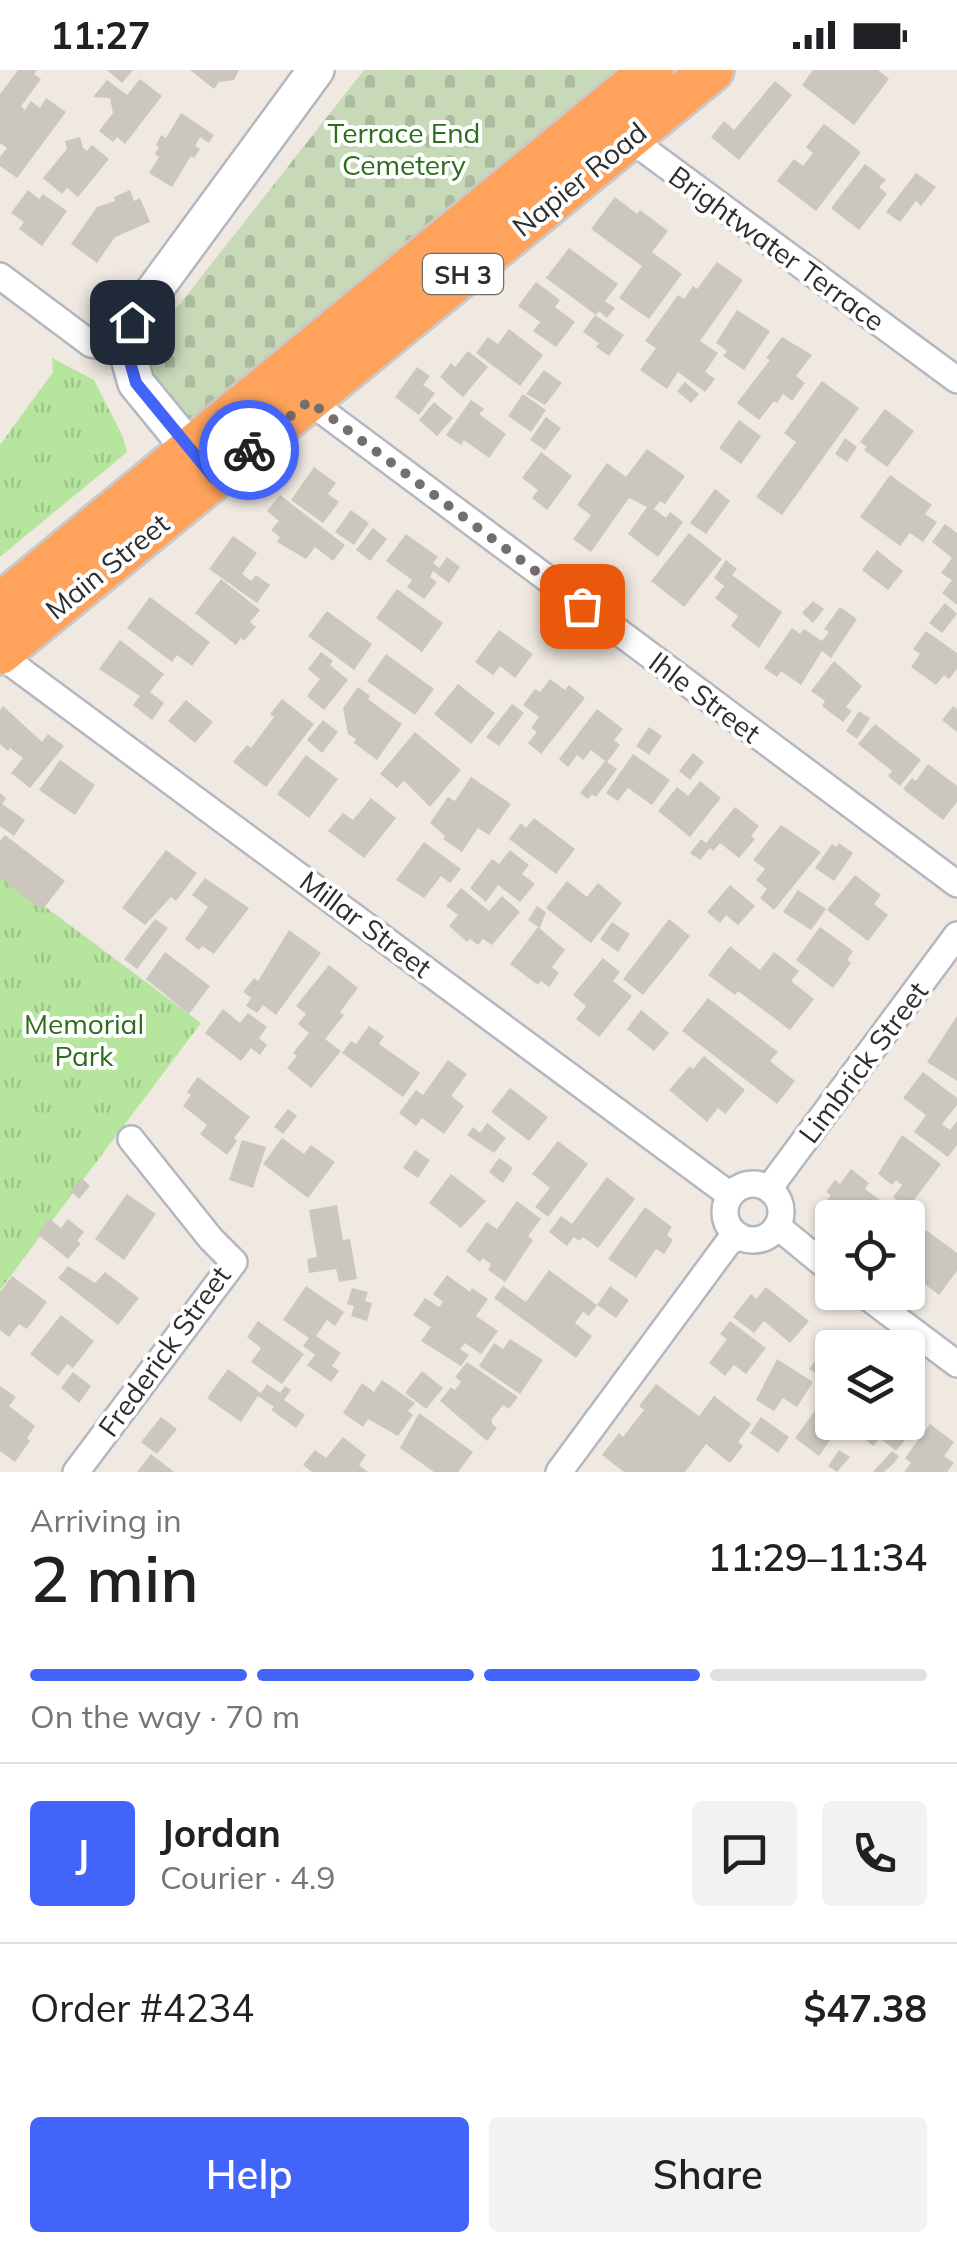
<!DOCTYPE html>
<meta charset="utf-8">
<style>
:root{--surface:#fff;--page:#f2f2f2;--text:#202124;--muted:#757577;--line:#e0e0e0;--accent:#4264fb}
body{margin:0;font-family:Mulish,sans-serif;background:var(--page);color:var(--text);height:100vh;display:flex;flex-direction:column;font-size:38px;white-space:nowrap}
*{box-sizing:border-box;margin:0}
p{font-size:32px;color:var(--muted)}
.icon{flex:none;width:55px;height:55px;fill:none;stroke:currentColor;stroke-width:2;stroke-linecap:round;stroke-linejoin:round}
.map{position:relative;height:1402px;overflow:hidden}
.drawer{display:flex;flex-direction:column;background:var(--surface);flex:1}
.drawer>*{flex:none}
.controls{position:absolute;left:815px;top:1130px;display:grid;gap:20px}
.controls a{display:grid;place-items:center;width:110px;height:110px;border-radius:10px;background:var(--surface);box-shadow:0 2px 8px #0004;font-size:50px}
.pin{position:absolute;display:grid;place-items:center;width:85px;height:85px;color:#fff;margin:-42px;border-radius:20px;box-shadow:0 5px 15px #0006}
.courier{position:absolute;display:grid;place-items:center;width:100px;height:100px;margin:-50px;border:8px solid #4264fb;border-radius:50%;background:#fff;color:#222;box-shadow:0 2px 12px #0007}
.headline em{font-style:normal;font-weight:600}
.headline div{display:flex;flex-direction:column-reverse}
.headline{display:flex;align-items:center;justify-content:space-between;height:170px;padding:0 30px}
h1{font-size:65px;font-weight:600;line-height:75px}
.bar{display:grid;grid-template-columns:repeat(4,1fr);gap:15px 10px;align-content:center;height:120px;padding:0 30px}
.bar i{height:12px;border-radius:8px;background:var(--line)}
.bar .on{background:var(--accent)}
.bar p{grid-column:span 4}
.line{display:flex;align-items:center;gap:25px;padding:0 30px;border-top:2px solid var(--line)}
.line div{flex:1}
.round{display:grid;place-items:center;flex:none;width:105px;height:105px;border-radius:10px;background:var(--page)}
.button{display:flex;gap:20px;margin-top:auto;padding:20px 30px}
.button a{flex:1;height:115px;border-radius:10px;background:var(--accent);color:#fff;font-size:40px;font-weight:600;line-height:115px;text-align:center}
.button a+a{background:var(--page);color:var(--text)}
.status{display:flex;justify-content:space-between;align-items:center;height:70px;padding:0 50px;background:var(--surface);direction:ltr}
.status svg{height:28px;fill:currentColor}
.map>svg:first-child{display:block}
</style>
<div class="status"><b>11:27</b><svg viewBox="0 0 49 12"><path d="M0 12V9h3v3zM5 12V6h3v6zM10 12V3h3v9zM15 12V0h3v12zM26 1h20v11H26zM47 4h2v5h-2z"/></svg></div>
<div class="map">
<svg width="957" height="1402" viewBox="0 0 957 1402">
<defs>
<pattern id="grass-tufts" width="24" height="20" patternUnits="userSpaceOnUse" patternTransform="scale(2.5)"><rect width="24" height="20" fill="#b6e59e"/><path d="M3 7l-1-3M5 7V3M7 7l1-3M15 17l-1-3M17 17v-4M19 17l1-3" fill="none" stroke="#9dc588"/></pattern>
<pattern id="cemetery-stones" width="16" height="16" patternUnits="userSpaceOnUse" patternTransform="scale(2.5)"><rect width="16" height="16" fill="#c8d9b8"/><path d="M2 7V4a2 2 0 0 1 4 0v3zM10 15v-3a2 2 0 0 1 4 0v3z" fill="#acbb9e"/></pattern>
</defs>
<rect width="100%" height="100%" fill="#efe9e1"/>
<g fill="url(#grass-tufts)">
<path d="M52 288 94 310 123 367 127 382 0 487V375L53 302Z"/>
<path d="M0 803 201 953 0 1220Z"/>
</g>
<path fill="url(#cemetery-stones)" d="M364 0H618L188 361 142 282Z"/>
<g fill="#cbc7bf">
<path d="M18 0H37L34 4 41 9 21 36 25 40 31 31 40 38 46 28 66 42 17 108 0 96V87L7 78 0 73V24Z"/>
<path d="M107 0H133L122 13Z"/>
<path d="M190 0H239L234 10 219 12 214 19Z"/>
<path d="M813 0H878L889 9 854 55 802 15Z"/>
<path d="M140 9 162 26 125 74 117 67 113 72 99 61 113 43 110 28 93 27 107 10 127 25Z"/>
<path d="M775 11 792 25 739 90 711 67 724 51 734 60Z"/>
<path d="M181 43 214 65 209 73 200 67 195 76 200 79 194 88 191 86 172 117 149 103 159 87 155 84 159 77 156 75 161 65 166 68Z"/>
<path d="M824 54 861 82 816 141 777 111 794 89 803 96 813 83 806 77Z"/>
<path d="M80 67 83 78 87 81 92 75 109 89 78 127 67 118 62 124 43 108 67 79 65 71Z"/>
<path d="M865 94 886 110 879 117 887 124 859 160 831 138Z"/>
<path d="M916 103 936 117 921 136 916 131 900 152 886 142Z"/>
<path d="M28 120 39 129 43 124 67 141 42 176 19 159 24 152 11 143Z"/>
<path d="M130 120 134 131 140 128 150 152 115 167 97 193 71 174 97 137 115 131 114 127Z"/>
<path d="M615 127 637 144 640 140 668 161 652 182 682 204 649 249 619 228 642 196 591 159Z"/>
<path d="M569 178 618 214 605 231 615 238 607 248 599 241 596 245 546 208Z"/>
<path d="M717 192 743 210 700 271 718 283 705 302 715 309 705 322 678 302 667 319 640 300 656 278 645 271 678 225 684 229 693 216 697 219Z"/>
<path d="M536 212 560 230 555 237 575 252 556 277 533 261 540 252 518 236Z"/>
<path d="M737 240 770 261 744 300 723 286 727 281 716 273Z"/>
<path d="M595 245 624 265 609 286 596 277 599 273 583 262Z"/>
<path d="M509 259 543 285 520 316 476 283 488 267 498 274Z"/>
<path d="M782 267 812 285 796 306 805 313 792 331 783 324 777 333 774 331 759 350 737 333 770 290 766 288Z"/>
<path d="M468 281 488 297 463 327 440 307 451 293 455 297Z"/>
<path d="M417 297 430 306 423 315 435 323 419 345 395 327Z"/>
<path d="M544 300 562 313 545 335 526 324Z"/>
<path d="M822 311 859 338 782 445 756 427 796 372 784 363Z"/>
<path d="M685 312 699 324 691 333 677 321Z"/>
<path d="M523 324 546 340 531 362 508 346Z"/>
<path d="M471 330 484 339 479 344 506 364 489 388 464 370 461 375 446 365Z"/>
<path d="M434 332 453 348 437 366 419 350Z"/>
<path d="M885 339 914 361 887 397 864 380 867 377 860 372Z"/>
<path d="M546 347 561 358 545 380 530 370Z"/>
<path d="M739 350 761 366 741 394 719 378Z"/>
<path d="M845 368 857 377 847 392 835 384Z"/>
<path d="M647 379 685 406 665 434 660 431 654 439 666 448 670 442 683 452 658 487 628 464 647 437 629 428 591 482 573 469 591 445 577 435 607 393 626 407Z"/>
<path d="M541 382 572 406 547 440 532 428 538 420 522 408Z"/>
<path d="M314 397 336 413 328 424 339 432 323 453 291 430Z"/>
<path d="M890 405 932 435 925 444 937 452 923 472 910 463 900 476 860 447Z"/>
<path d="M715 419 730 431 706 464 690 453Z"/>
<path d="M280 425 345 475 333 491 315 477 306 489 277 472 280 467 271 460 279 451 267 441Z"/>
<path d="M351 440 369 453 354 475 335 462Z"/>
<path d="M945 454 957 463V535L942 523 952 510 941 503 952 488 932 472Z"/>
<path d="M373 458 387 469 370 491 356 480Z"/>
<path d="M689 463 722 489 684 537 651 511Z"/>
<path d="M406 464 438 487 433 493 439 498 447 487 460 497 449 513 433 501 430 507 437 512 424 529 407 517 412 510 386 491Z"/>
<path d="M233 466 257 483 242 504 251 511 256 505 270 515 257 533 209 499Z"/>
<path d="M877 480 903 501 888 520 862 500Z"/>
<path d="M726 490 737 499 732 505 782 542 759 578 731 556 738 546 715 528 724 516 714 508Z"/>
<path d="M221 509 260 540 250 552 256 557 244 571 241 568 236 575 195 543Z"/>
<path d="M397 519 443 553 422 582 376 548Z"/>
<path d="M150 527 210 572 192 596 177 585 172 592 127 558Z"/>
<path d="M813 531 824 539 813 553 802 543Z"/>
<path d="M945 533 957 544 942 563 929 553Z"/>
<path d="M840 537 857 549 831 588 822 581 801 615 781 601 777 607 764 598 792 558 800 564 804 559 822 571 829 562 824 559Z"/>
<path d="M327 541 372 574 354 600 308 566Z"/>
<path d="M499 560 533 584 515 608 500 596 493 605 475 592Z"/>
<path d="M926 561 957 583V599L949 609 944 605 936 615 911 597 920 584 913 579Z"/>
<path d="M120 570 164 604 150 622 164 633 152 650 133 635 140 626 99 599Z"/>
<path d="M321 582 333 591 330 595 348 610 324 640 307 626 320 609 308 599Z"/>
<path d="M386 584 434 619 415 645 367 611Z"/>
<path d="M834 591 862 616 846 637 852 641 843 652 822 636 825 631 811 621Z"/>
<path d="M550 609 565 620 569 615 585 628 541 684 528 673 537 662 531 658 539 647 523 635 535 619 540 622Z"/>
<path d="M458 614 495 643 471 674 434 644Z"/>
<path d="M358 617 370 626 368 629 402 654 377 690 354 673 356 669 348 664 343 638Z"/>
<path d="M282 629 314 654 266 717 233 692 247 675 251 678 274 647 270 644Z"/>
<path d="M186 630 213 652 195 673 168 651Z"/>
<path d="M512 634 524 643 499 676 486 667Z"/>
<path d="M3 636 42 672 48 664 64 676 30 718 11 703 23 688 10 678 8 681 0 674V640Z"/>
<path d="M953 636 957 639V662L942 650Z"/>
<path d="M597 639 623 659 614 670 620 675 607 692 617 699 596 727 592 724 588 729 580 723 605 691 591 680 583 690 577 685 568 697 559 689Z"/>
<path d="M859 641 870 648 857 669 846 661Z"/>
<path d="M323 650 338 662 322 683 307 670Z"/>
<path d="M875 654 921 690 900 716 888 706 892 701 858 674Z"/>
<path d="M649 657 662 666 649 685 636 676Z"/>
<path d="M415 662 461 700 430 737 404 711 397 718 380 704Z"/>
<path d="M693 683 704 692 690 710 679 701Z"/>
<path d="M633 684 670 710 652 735 628 718 618 731 606 723Z"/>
<path d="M306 685 338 709 309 748 277 724Z"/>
<path d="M60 690 95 715 75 745 39 720Z"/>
<path d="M928 694 957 716V732L943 750 903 719 912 708 916 711Z"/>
<path d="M471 707 511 734 489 765 478 758 462 782 443 769 445 766 430 753 448 727 455 731Z"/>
<path d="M700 711 721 728 690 767 658 741 677 717 688 726Z"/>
<path d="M0 723 6 728 2 734 25 750 14 766 0 756Z"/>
<path d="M371 728 396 748 364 788 328 761 343 743 353 750Z"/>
<path d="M735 737 759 756 751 766 755 769 739 788 720 773 713 781 710 778 700 790 690 783 701 769 706 773Z"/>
<path d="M534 748 575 779 556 804 509 769 521 753 526 758Z"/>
<path d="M781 755 821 782 774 840 760 828 767 819 756 810 765 799 753 790Z"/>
<path d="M5 765 65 811 42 840 0 808V771Z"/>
<path d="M424 772 461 799 450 813 441 806 424 828 396 810Z"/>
<path d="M839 773 853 783 834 811 815 798 832 774 836 777Z"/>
<path d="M166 780 197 803 176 831 171 827 145 855 122 838Z"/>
<path d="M510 780 529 795 522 804 535 814 520 832 498 815 486 832 470 818 492 789 499 794Z"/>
<path d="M855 805 881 825 874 834 888 845 868 871 827 840Z"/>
<path d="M205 808 249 838 214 884 202 876 199 880 185 869 208 837 192 825Z"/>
<path d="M567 811 587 827 598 813 622 833 591 873 546 838Z"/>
<path d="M730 815 755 836 738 855 726 845 720 853 707 842Z"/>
<path d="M461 818 489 841 502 826 520 842 492 875 483 869 478 875 470 869 467 872 449 856 458 845 446 836Z"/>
<path d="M798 820 826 839 811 860 783 842Z"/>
<path d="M537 836 546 842 540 858 528 850Z"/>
<path d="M155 849 168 858 137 899 124 889Z"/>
<path d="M669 849 690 866 643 925 623 909Z"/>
<path d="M612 852 630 864 618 882 600 869Z"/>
<path d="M538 857 565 880 552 897 559 903 549 917 541 911 538 915 510 894Z"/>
<path d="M820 857 853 881 847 890 851 893 833 918 796 890Z"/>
<path d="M289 860 321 883 276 945 263 935 257 943 246 936 251 928 243 922 254 908 258 911Z"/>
<path d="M730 876 760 900 774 882 799 901 791 911 814 929 790 960 738 921 735 925 708 905Z"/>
<path d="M165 882 210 916 189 944 146 909Z"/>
<path d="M603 888 620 902 613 911 632 926 599 967 576 949 586 936 573 925Z"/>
<path d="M329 895 358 918 340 942 344 945 325 969 341 981 311 1018 287 998 297 986 293 983 309 963 298 954 306 944 296 936Z"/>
<path d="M708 928 778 982 770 991 795 1011 777 1034 682 961Z"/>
<path d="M223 939 240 953 248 943 267 957 259 968 267 975 260 985 251 978 241 991 205 963Z"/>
<path d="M641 940 669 963 654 981 627 959Z"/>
<path d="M957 946V1011L927 992Z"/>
<path d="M369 956 384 966 379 974 420 1003 403 1027 342 983 351 971 356 974Z"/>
<path d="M704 986 745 1020 725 1044 718 1038 707 1052 669 1020 690 996 693 999Z"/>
<path d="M448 990 467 1004 451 1026 464 1036 444 1064 422 1048 416 1056 399 1043 416 1020 423 1025Z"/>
<path d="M923 1002 957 1028V1035L942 1054 950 1060 957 1051V1075L948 1087 914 1062 926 1045 903 1028Z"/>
<path d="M198 1007 250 1047 234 1068 237 1071 227 1085 200 1064 207 1055 183 1036 191 1025 187 1022Z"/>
<path d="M510 1018 548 1047 529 1071 491 1042Z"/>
<path d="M288 1039 297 1046 283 1064 274 1057Z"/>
<path d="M487 1053 506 1068 494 1083 467 1065 473 1057 480 1063Z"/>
<path d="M902 1065 941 1094 908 1138 921 1148 916 1155 908 1148H886L896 1129 893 1127 902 1115 896 1110 892 1115 878 1104Z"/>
<path d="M282 1068 304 1084 311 1075 335 1092 308 1128 263 1094Z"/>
<path d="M242 1070 266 1077 253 1118 229 1110Z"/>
<path d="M558 1071 588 1094 548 1147 535 1137 550 1118 532 1104Z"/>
<path d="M415 1080 430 1090 418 1108 403 1098Z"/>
<path d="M499 1088 513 1098 503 1113 489 1102Z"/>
<path d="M851 1099 869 1113 865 1119 885 1134 878 1145 881 1148H839L823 1135 831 1125 826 1122 835 1110 840 1114Z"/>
<path d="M451 1104 486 1131 461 1158 429 1133Z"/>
<path d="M607 1107 635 1129 598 1178 583 1167 579 1171 574 1167 567 1176 549 1162 561 1146 572 1154Z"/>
<path d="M81 1108 90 1116 79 1129 70 1121Z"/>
<path d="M127 1124 156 1144 124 1190 95 1169Z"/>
<path d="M517 1131 541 1149 528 1166 533 1170 505 1212 488 1200 491 1194 483 1188 480 1192 466 1181 487 1152 497 1159Z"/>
<path d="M337 1135 343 1170 350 1169 357 1209 339 1212 336 1199 309 1203 307 1189 317 1187 309 1140Z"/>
<path d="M645 1137 672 1157 667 1165 673 1170 664 1184 656 1179 636 1208 608 1189Z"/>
<path d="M49 1149 61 1158 68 1149 84 1162 77 1171 81 1173 68 1189 37 1164Z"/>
<path d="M926 1160 957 1183V1201L939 1225 908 1201V1186Z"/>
<path d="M68 1196 95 1213 105 1202 139 1228 118 1255 58 1208Z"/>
<path d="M549 1200 597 1235 589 1246 583 1242 575 1253 592 1266 576 1288 494 1228 503 1216 526 1232Z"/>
<path d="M447 1205 470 1222 472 1218 488 1229 476 1246 498 1261 481 1284 465 1273 460 1279 469 1285 461 1296 421 1271 431 1257 413 1245 425 1228 439 1237 443 1232 433 1224Z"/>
<path d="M12 1206 47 1232 27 1259 19 1254 9 1267 0 1260V1222Z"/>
<path d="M306 1216 344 1242 335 1256 327 1250 316 1266 341 1283 332 1296 339 1301 331 1312 307 1295 315 1285 303 1276 309 1268 283 1250Z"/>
<path d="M610 1216 629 1230 616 1248 597 1235Z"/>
<path d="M766 1217 809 1251 790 1273 764 1251 754 1263 733 1247 751 1224 756 1229Z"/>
<path d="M352 1218 368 1222 365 1231 372 1233 367 1251 351 1246 354 1236 347 1234Z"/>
<path d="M61 1245 94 1271 73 1298 67 1294 58 1306 30 1284Z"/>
<path d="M258 1251 304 1284 282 1314 251 1292 261 1278 247 1267Z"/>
<path d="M730 1251 766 1278 746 1304 734 1295 725 1306 709 1293 727 1269 720 1264Z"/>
<path d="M838 1261 848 1269 845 1272 852 1278H832V1314L809 1299Z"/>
<path d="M510 1269 543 1290 520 1324 479 1296 494 1273 503 1279Z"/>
<path d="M777 1289 813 1312 797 1337 783 1328 774 1341 756 1330Z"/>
<path d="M467 1292 518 1327 509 1339 503 1335 492 1349V1354L497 1358 487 1371 440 1331 451 1317 455 1320 461 1312 455 1307Z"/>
<path d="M228 1299 261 1323 267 1314 280 1323 285 1316 291 1320 284 1330 305 1345 296 1358 271 1340 274 1337 258 1326 241 1352 207 1328Z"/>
<path d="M422 1301 443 1318 426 1339 405 1323Z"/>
<path d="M73 1302 91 1316 79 1333 61 1318Z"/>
<path d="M382 1310 415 1333 408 1341 413 1345 398 1366 368 1349 363 1357 343 1343 362 1313 374 1322Z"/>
<path d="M656 1314 699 1346 714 1326 751 1354 738 1372 743 1376 730 1393 706 1374 685 1402H624L602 1385 619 1363 623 1367 644 1340 639 1336Z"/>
<path d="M0 1316 16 1327 9 1336 35 1356 27 1368 30 1371 15 1392 0 1381Z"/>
<path d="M822 1331 832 1338V1352H843L819 1386 795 1368Z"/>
<path d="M419 1343 473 1382 458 1402H434L400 1378Z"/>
<path d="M161 1347 177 1359 157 1384 141 1372Z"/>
<path d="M761 1347 789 1367 778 1383 750 1363Z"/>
<path d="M865 1352H906L914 1359 896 1381 880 1368 873 1376 856 1362Z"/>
<path d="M930 1354 954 1372 944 1386 954 1393 947 1402H904L911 1393 905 1388Z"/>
<path d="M343 1367 366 1385 359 1395 368 1402H312L303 1395 315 1380 326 1388Z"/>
<path d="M839 1380 850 1387 837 1402 828 1396Z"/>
<path d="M892 1381 899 1386 894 1393 884 1402H873Z"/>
<path d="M151 1384 174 1402H137Z"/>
</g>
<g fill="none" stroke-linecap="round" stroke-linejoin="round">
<g stroke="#b4b7c1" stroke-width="30">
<g id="street">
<path d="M622 63 957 310"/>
<path d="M0 206 91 274 127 281"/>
<path d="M309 331 957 814"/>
<path d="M0 585 730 1125"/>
<circle cx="753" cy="1142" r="28"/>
<path d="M771 1121 776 1109 957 865"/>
<path d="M777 1156 832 1201"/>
<path d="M861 1222 957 1294"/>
<path d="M76 1402 234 1192 211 1169 131 1069"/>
<path d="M559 1402 728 1173 739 1166"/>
</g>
</g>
<g stroke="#b4b7c1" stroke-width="40">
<path id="secondary" d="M207 400 136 313 127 281 131 252 316 0"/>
</g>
<g stroke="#c9c9c9" stroke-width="48">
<g id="highway">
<path d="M0 535 652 0"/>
<path d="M0 583 712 0"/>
</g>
</g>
<use href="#street" stroke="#fff" stroke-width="25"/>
<use href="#secondary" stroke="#fff" stroke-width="35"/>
<use href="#highway" stroke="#ffa35c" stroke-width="42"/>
</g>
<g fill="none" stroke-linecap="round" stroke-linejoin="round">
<path stroke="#726f6d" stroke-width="10" stroke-dasharray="0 18" d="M249 380 309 331 582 536"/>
<path stroke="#4264fb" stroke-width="12" d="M132 252 127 281 136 313 214 408 249 380"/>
</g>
<g text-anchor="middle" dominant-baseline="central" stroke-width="8" stroke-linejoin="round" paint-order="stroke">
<rect fill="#fff" stroke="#6d6d6d" stroke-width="2.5" x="423" y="184" width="80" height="40" rx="8"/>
<g font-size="25" font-weight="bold" fill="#2e2e2e">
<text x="463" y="204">SH 3</text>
</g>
<g font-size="28" fill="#2c6e1b" stroke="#fff">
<text x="404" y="62">Terrace End<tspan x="404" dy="32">Cemetery</tspan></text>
<text x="84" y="953">Memorial<tspan x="84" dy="32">Park</tspan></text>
</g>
<g font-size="28" fill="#2e2e2e" stroke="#fff">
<text transform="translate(579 109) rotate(-39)">Napier Road</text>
<text transform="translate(777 178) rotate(36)">Brightwater Terrace</text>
<text transform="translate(107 496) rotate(-39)">Main Street</text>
<text transform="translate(705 627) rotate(37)">Ihle Street</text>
<text transform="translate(366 854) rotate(37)">Millar Street</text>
<text transform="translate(863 992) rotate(-53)">Limbrick Street</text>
<text transform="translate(164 1281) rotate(-54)">Frederick Street</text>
</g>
</g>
</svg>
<div class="controls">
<a><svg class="icon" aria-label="locate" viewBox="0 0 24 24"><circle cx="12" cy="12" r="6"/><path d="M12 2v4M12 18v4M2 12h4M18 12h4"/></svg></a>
<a><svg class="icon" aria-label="layers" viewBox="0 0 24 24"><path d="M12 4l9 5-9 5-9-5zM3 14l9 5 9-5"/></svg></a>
</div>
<div class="pin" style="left:582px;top:536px;background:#ea580c"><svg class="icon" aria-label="bag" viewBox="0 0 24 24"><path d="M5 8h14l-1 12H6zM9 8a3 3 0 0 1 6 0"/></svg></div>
<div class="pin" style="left:132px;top:252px;background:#1f2937"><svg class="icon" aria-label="home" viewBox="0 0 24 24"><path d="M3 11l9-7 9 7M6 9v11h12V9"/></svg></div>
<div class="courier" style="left:249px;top:380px"><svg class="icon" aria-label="bike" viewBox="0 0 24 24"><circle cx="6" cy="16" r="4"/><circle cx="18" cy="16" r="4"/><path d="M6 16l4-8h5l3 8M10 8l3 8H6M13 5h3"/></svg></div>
</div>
<section class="drawer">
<div class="headline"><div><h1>2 min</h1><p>Arriving in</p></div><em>11:29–11:34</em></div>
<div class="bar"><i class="on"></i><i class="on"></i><i class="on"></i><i></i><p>On the way · 70 m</p></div>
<div class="line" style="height:180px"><b class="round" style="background:var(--accent);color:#fff">J</b><div><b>Jordan</b><p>Courier · 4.9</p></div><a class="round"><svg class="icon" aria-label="chat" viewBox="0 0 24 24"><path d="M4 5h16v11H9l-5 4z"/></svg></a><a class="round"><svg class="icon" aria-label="phone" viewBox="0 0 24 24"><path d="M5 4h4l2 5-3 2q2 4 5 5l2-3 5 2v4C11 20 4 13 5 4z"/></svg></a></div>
<div class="line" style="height:130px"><div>Order #4234</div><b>$47.38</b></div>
<div class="button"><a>Help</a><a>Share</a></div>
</section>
